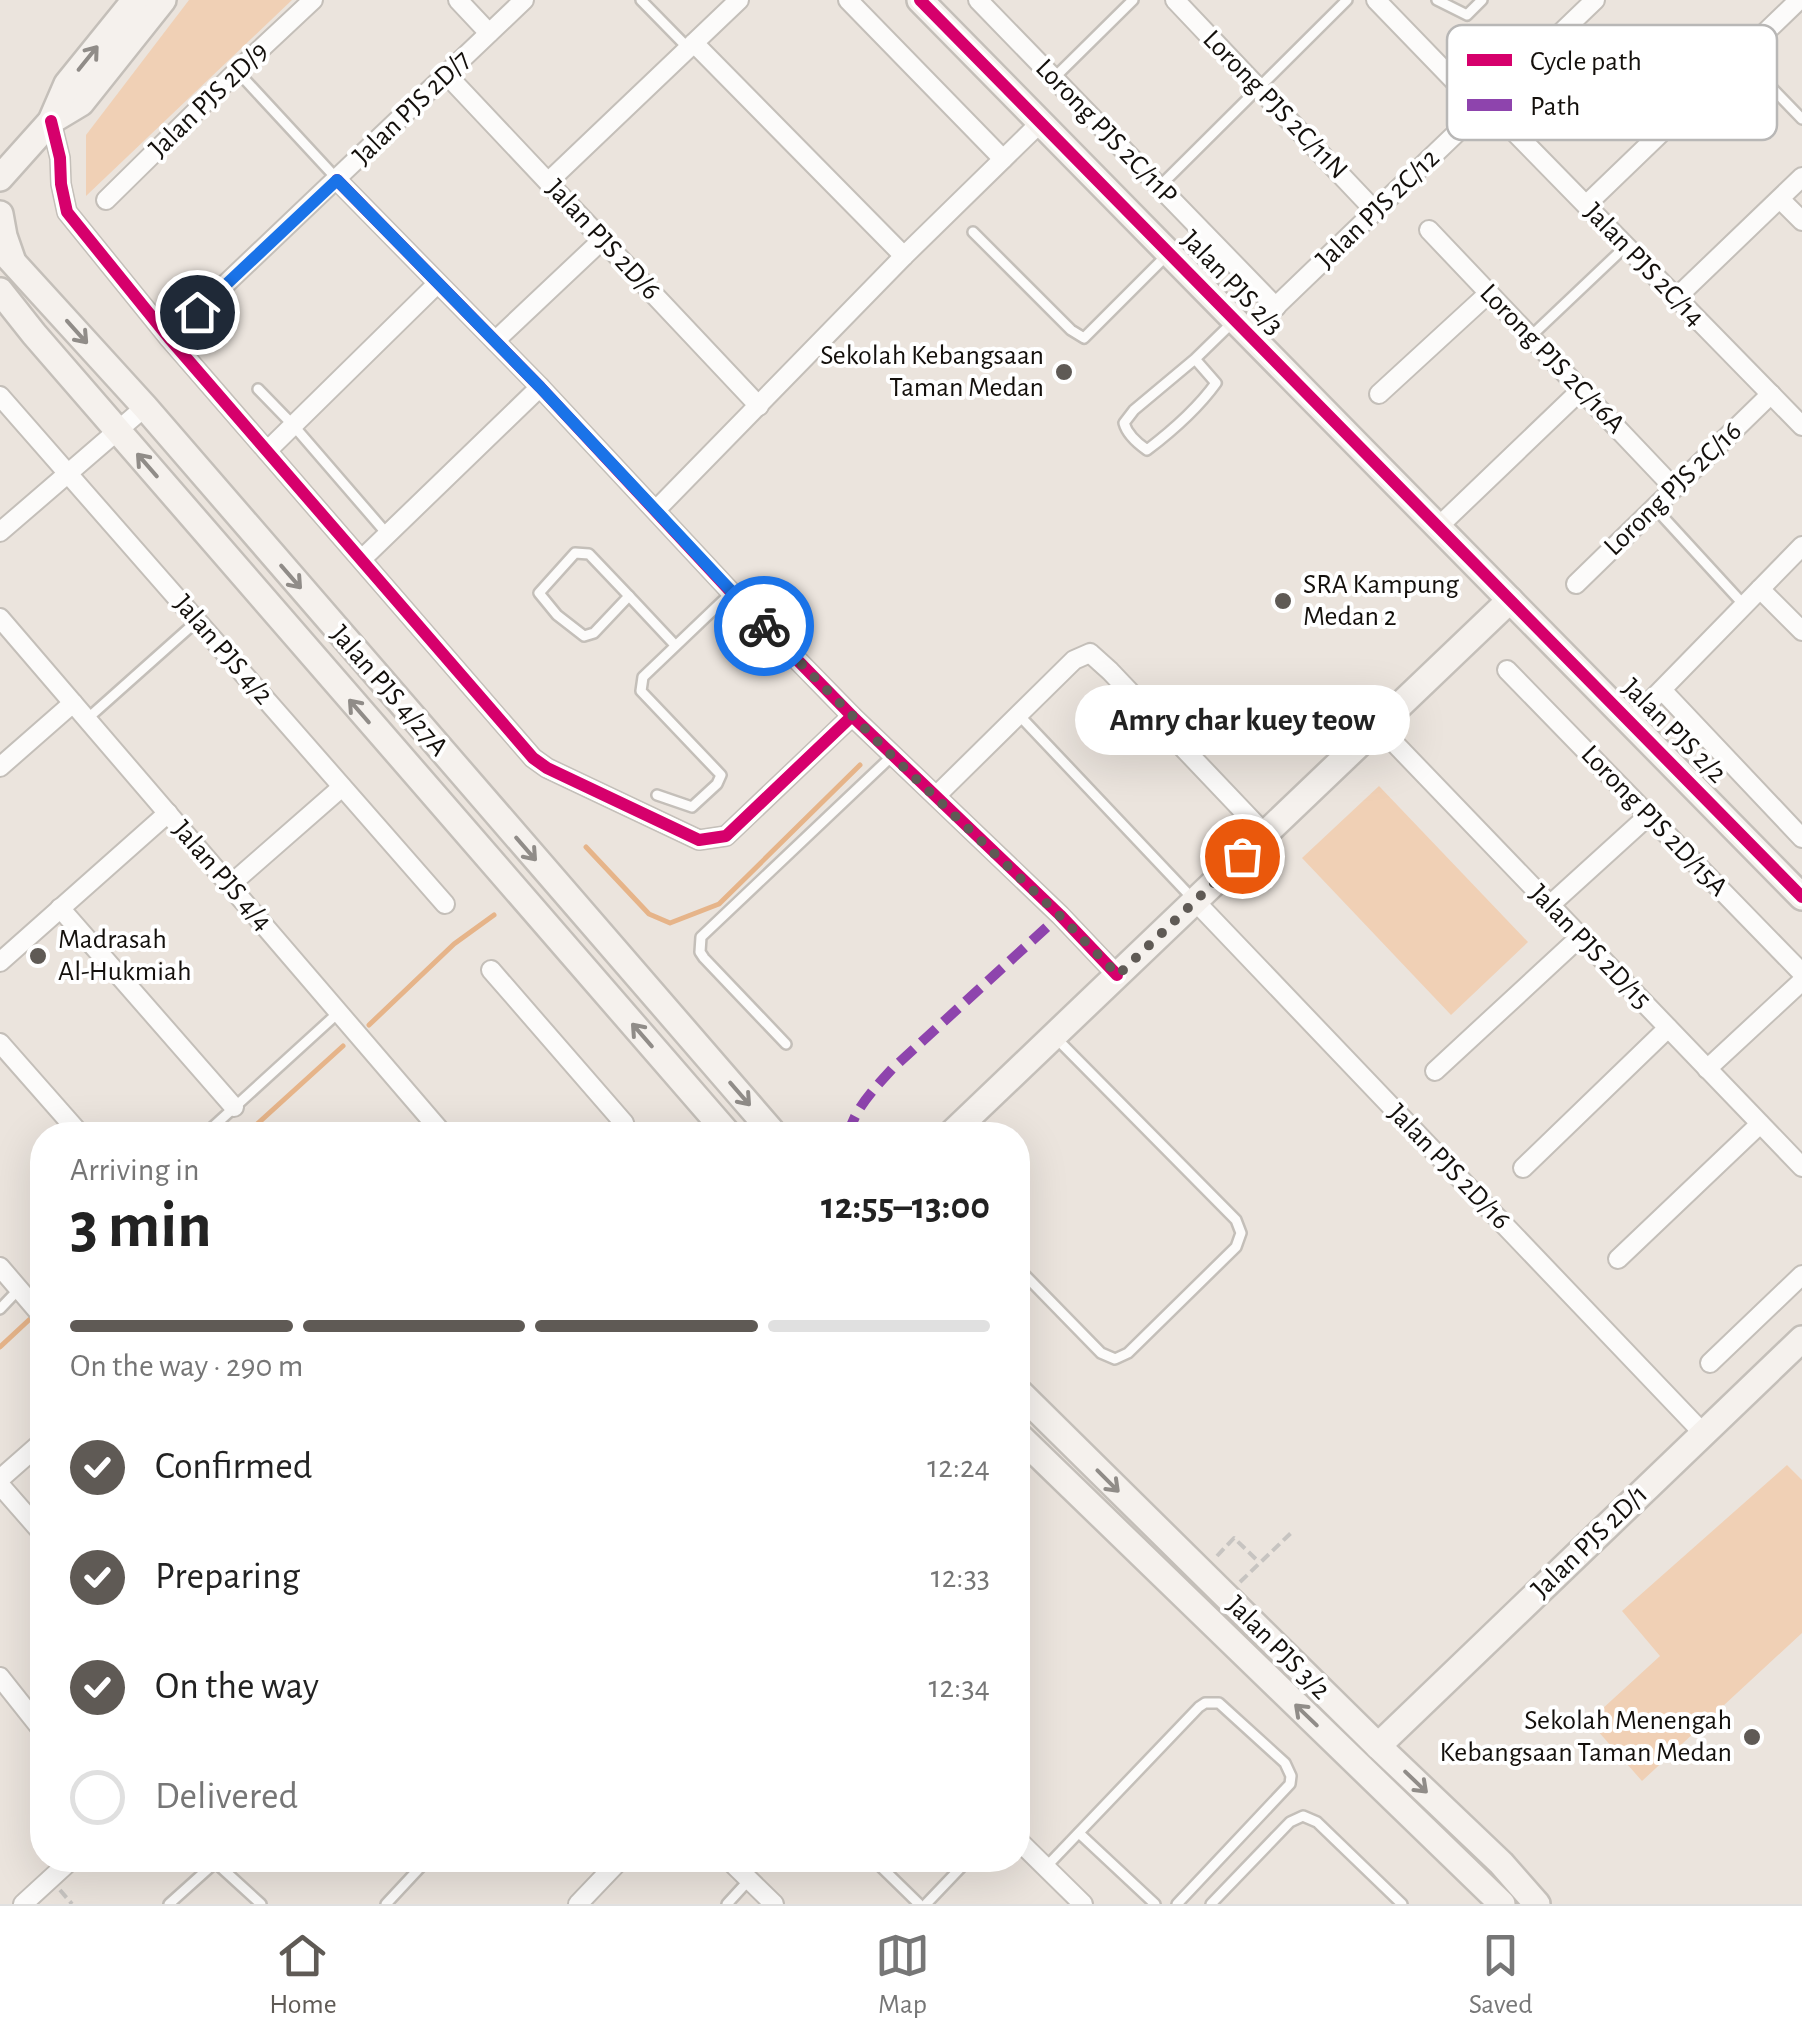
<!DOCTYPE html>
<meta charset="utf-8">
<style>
:root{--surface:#fff;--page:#f2f2f2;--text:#222;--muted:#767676;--line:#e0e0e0;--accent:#5f5a55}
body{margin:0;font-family:"Alegreya Sans",sans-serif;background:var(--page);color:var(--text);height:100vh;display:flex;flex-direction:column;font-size:38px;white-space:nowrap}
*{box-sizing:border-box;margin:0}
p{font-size:32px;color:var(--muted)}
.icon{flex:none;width:55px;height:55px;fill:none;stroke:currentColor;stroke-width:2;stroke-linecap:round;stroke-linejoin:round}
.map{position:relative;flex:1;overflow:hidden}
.drawer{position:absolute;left:30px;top:1122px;width:1000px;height:750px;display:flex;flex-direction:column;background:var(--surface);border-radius:40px;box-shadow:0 10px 40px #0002}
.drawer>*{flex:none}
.pin{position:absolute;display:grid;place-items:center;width:85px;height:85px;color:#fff;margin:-42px;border:5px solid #fff;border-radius:50%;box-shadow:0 2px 10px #0007}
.courier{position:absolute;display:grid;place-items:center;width:100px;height:100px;margin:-50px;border:8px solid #1a73e8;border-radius:50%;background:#fff;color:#222;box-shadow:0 2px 12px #0007}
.bubble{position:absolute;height:70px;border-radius:35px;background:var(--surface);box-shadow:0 10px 40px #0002;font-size:32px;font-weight:700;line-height:70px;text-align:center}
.summary em{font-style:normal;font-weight:700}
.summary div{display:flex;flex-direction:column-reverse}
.summary{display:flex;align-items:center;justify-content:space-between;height:170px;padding:0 40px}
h1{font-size:65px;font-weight:700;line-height:75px}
.bar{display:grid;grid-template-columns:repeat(4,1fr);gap:15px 10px;align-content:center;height:120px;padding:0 40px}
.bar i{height:12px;border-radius:8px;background:var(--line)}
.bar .active{background:var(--accent)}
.bar p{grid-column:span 4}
ol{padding:0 40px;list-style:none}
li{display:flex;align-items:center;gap:30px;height:110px}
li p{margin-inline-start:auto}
li .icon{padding:10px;border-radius:50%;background:var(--accent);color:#fff;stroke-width:4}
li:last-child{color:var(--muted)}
li i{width:55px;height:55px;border:5px solid var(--line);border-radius:50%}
.tabs{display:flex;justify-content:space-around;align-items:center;height:140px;border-top:2px solid var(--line);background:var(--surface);font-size:28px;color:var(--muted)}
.tabs a{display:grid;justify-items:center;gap:5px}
.tabs .active{color:var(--accent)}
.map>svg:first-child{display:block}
</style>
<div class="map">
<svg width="1802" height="1904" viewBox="0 0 1802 1904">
<rect width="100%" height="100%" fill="#ebe4dd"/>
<g fill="#f0d0b5">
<path d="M189 0H292L86 196V135Z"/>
<path d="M1379 786 1528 942 1451 1015 1302 858Z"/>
<path d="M1787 1465 1802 1480V1633L1642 1781 1589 1721 1660 1656 1622 1611Z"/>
</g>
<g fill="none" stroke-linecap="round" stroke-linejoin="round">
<g stroke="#e6b489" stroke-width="5">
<path d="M586 847 649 914 670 923 719 904 860 765"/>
<path d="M369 1025 454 944 494 915"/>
<path d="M245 1135 343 1046"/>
<path d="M0 1347 30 1319"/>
</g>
<g stroke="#c4bfb9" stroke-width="14">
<g id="lane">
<path d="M641 0 688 48"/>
<path d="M1437 0 1467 15 1482 0"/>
<path d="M1741 56 1802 119"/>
<path d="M237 71 337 179"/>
<path d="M1054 78 1133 0"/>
<path d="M1159 187 1347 0"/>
<path d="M973 232 1071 330 1084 338 1167 255"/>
<path d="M1530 337 1626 246"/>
<path d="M1195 359 1216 383C1198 408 1172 431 1147 450 1137 443 1127 434 1124 423L1134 410 1195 359 1234 321"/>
<path d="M258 389 293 425 388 535"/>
<path d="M1654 507 1744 605"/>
<path d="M575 553 589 554 629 596 594 633 584 636 557 615 539 593Z"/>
<path d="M629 596 675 645"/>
<path d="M1019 715 1194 900"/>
<path d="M87 719 197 621"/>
<path d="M657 795 692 807 717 784 721 775 641 691 643 677 731 593"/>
<path d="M786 1044 704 958 700 952 701 937 892 756"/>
<path d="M204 1135 339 1012"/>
<path d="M1018 1268 1101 1353 1115 1359 1128 1353 1236 1247 1241 1233 1236 1220 1056 1038"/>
<path d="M0 1309 19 1289"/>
<path d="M1079 1833 1155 1904"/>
<path d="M874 1860 919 1904"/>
<path d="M215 1862 261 1904"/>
<path d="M1046 1867 1199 1707 1205 1703H1219L1285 1763 1291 1776 1290 1784 1177 1904"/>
<path d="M169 1904 218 1860"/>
<path d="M386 1904 427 1860"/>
<path d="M727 1904 749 1880"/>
<path d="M926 1904 968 1860"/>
<path d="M1211 1904 1290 1822 1303 1816 1317 1822 1402 1904"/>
</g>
</g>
<g stroke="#c4bfb9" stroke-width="22">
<g id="street">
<path d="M458 0 489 33"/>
<path d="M848 0 1003 159"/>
<path d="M978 0 1276 307"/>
<path d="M1175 0 1375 211"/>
<path d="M1376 0 1466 93 1487 104 1802 426"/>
<path d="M694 43 904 256"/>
<path d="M447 75 759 406"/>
<path d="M51 121 60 158 61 184 67 212 169 338 533 758 547 768 699 840 726 836 852 716"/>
<path d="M337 180 540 387 731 592 852 716 1060 915 1117 975"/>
<path d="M548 182 739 0"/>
<path d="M1780 199 1802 221"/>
<path d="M106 200 237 71 313 0"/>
<path d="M1586 205 1799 0"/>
<path d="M1429 230 1674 488"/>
<path d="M1677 297 1802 177"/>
<path d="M1247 334 1595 0"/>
<path d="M169 338 524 0"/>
<path d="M495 341 602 240"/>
<path d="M1379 394 1489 293"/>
<path d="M0 396 445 904"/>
<path d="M267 451 437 284"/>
<path d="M656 510 904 256 1040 123"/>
<path d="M1438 527 1581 390"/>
<path d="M0 532 145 407"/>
<path d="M362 559 540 387"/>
<path d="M1576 584 1771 394"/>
<path d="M1760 589 1802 631"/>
<path d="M0 618 444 1135"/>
<path d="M1507 670 1802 973"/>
<path d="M1662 690 1802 838"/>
<path d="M1630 722 1802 546"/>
<path d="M1378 726 1802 1167"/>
<path d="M0 767 73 703"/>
<path d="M936 796 1074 660 1090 653 1110 671 1265 834"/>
<path d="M230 885 342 787"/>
<path d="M1195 901 1703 1433"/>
<path d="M1550 905 1648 816"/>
<path d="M60 908 234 1107"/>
<path d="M0 962 168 813"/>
<path d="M491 970 624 1123 627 1135"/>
<path d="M0 1043 81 1135"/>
<path d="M1707 1069 1802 981"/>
<path d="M1435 1071 1580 937"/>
<path d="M1523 1168 1668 1028"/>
<path d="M1618 1259 1760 1124"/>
<path d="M0 1267 42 1316"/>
<path d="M1710 1363 1802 1275"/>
<path d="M0 1479 42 1442"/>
<path d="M0 1485 42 1533"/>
<path d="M0 1677 42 1730"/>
<path d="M1018 1840 1083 1904"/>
<path d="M729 1860 774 1904"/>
<path d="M23 1904 71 1860"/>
<path d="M578 1904 620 1860"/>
</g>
</g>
<g stroke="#c4bfb9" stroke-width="30">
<g id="secondary">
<path d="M920 0 1802 897"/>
<path d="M51 121 81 103 163 0"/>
<path d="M0 178 51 121 67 84 135 0"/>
<path d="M0 214 4 236 12 259"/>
<path d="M0 248 145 407 775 1135"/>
<path d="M0 291 34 334 729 1135"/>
<path d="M950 1135 1510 600"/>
<path d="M1018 1391 1378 1746 1501 1863 1537 1904"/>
<path d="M1018 1435 1502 1904"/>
<path d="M1378 1746 1802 1339"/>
</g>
</g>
<g stroke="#c7c4c1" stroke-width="4" stroke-dasharray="10 5" stroke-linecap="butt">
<path d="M1217 1556 1234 1538 1259 1562"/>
<path d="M1240 1582 1291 1533"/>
<path d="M60 1890 72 1904"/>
</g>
<use href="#lane" stroke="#fcfbfa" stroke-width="9"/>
<use href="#street" stroke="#fcfbfa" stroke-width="18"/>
<use href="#secondary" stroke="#f5f1ed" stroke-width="25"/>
<path stroke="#8e44ad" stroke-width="10" stroke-dasharray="20 10" stroke-linecap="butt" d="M848 1135C855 1108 874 1089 892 1069L1060 915"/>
<g stroke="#fff" stroke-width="19">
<g id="cycleway">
<path d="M920 0 1802 897"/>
<path d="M51 121 60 158 61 184 67 212 169 338 533 758 547 768 699 840 726 836 852 716"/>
<path d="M337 180 540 387 731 592 852 716 1060 915 1117 975"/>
</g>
</g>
<use href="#cycleway" stroke="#d6006c" stroke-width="12"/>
</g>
<defs><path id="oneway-shaft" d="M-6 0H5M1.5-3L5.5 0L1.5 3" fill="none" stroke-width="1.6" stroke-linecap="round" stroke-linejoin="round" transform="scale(2.5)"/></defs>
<g stroke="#908c88">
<use href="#oneway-shaft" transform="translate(88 58) rotate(-51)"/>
<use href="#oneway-shaft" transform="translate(77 332) rotate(48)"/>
<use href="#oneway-shaft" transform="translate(147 465) rotate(-131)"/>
<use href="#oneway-shaft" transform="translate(291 577) rotate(49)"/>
<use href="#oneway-shaft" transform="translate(359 711) rotate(-131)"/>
<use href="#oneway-shaft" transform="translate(526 849) rotate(49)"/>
<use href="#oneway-shaft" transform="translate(642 1035) rotate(-131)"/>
<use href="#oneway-shaft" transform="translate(740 1094) rotate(49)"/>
<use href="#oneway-shaft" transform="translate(1108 1481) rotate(45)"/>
<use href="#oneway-shaft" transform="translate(1306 1715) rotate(-136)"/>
<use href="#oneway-shaft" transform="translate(1416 1782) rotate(44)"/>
</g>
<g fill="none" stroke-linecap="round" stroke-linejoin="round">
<path stroke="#5f5a55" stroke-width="10" stroke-dasharray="0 18" d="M764 626 892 756 1060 916 1118 975 1242 856"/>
<path stroke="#1a73e8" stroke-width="12" d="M197 312 337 180 540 387 764 626"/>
</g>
<g fill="#5f5a55" stroke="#fff" stroke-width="4">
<circle cx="1064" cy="372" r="10"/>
<circle cx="1283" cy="601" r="10"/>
<circle cx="38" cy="956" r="10"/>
<circle cx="1752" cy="1737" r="10"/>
</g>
<g text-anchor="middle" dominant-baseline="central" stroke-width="8" stroke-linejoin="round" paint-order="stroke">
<g font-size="28" fill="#14100c" stroke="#fff">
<text transform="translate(209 100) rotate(-44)">Jalan PJS 2D/9</text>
<text transform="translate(1275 105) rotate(46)">Lorong PJS 2C/11N</text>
<text transform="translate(412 108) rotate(-44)">Jalan PJS 2D/7</text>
<text transform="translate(1106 132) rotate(46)">Lorong PJS 2C/11P</text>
<text transform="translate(1378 209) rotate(-44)">Jalan PJS 2C/12</text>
<text transform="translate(603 240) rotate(47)">Jalan PJS 2D/6</text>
<text transform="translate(1644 265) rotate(46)">Jalan PJS 2C/14</text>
<text transform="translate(1232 283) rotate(46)">Jalan PJS 2/3</text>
<text transform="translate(1552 359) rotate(46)">Lorong PJS 2C/16A</text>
<text transform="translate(1673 489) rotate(-44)">Lorong PJS 2C/16</text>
<text transform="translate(223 650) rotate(49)">Jalan PJS 4/2</text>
<text transform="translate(389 691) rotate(49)">Jalan PJS 4/27A</text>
<text transform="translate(1674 731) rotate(45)">Jalan PJS 2/2</text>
<text transform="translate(1654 821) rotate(46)">Lorong PJS 2D/15A</text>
<text transform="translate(222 876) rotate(49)">Jalan PJS 4/4</text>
<text transform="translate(1590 947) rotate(46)">Jalan PJS 2D/15</text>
<text transform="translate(1449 1167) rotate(46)">Jalan PJS 2D/16</text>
<text transform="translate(1590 1542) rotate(-44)">Jalan PJS 2D/1</text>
<text transform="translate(1278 1648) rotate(45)">Jalan PJS 3/2</text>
</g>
<g font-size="28" fill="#14100c" stroke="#fff" text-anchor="end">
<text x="1044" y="356">Sekolah Kebangsaan<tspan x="1044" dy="32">Taman Medan</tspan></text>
<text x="1303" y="585" text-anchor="start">SRA Kampung<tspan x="1303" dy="32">Medan 2</tspan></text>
<text x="58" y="940" text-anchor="start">Madrasah<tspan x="58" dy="32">Al-Hukmiah</tspan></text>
<text x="1732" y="1721">Sekolah Menengah<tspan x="1732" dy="32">Kebangsaan Taman Medan</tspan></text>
</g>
</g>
<rect x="1447" y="25" width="330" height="115" rx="15" fill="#fff" stroke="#b8b7b6" stroke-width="2.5"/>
<rect x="1467" y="54" width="45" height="12" fill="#d6006c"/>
<rect x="1467" y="99" width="45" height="12" fill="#8e44ad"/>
<g font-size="28" fill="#14100c">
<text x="1530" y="70">Cycle path</text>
<text x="1530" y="115">Path</text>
</g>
</svg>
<div class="pin" style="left:1242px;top:856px;background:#ea580c"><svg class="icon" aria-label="bag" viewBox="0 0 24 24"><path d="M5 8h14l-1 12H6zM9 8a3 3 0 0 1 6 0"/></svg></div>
<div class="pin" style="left:197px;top:312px;background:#1f2937"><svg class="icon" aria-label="home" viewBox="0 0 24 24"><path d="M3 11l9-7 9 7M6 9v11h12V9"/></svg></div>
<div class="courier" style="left:764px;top:626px"><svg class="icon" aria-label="bike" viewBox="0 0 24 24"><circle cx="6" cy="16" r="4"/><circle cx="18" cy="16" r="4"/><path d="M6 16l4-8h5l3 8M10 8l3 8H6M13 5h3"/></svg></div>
<div class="bubble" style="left:1075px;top:685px;width:335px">Amry char kuey teow</div>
<section class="drawer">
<div class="summary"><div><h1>3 min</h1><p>Arriving in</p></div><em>12:55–13:00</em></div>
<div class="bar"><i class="active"></i><i class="active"></i><i class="active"></i><i></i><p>On the way · 290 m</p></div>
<ol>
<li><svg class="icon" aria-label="check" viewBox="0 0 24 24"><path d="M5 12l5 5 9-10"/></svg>Confirmed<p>12:24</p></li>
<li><svg class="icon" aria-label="check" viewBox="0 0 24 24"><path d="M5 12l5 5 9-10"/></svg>Preparing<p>12:33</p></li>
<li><svg class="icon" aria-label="check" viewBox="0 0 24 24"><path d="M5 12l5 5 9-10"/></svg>On the way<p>12:34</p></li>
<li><i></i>Delivered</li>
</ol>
</section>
</div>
<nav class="tabs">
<a class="active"><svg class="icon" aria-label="home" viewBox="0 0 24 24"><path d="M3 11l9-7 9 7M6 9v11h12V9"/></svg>Home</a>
<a><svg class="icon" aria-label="map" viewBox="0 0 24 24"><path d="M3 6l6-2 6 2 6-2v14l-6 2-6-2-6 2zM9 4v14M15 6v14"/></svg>Map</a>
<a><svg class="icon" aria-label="saved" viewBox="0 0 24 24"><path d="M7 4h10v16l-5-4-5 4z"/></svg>Saved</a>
</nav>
